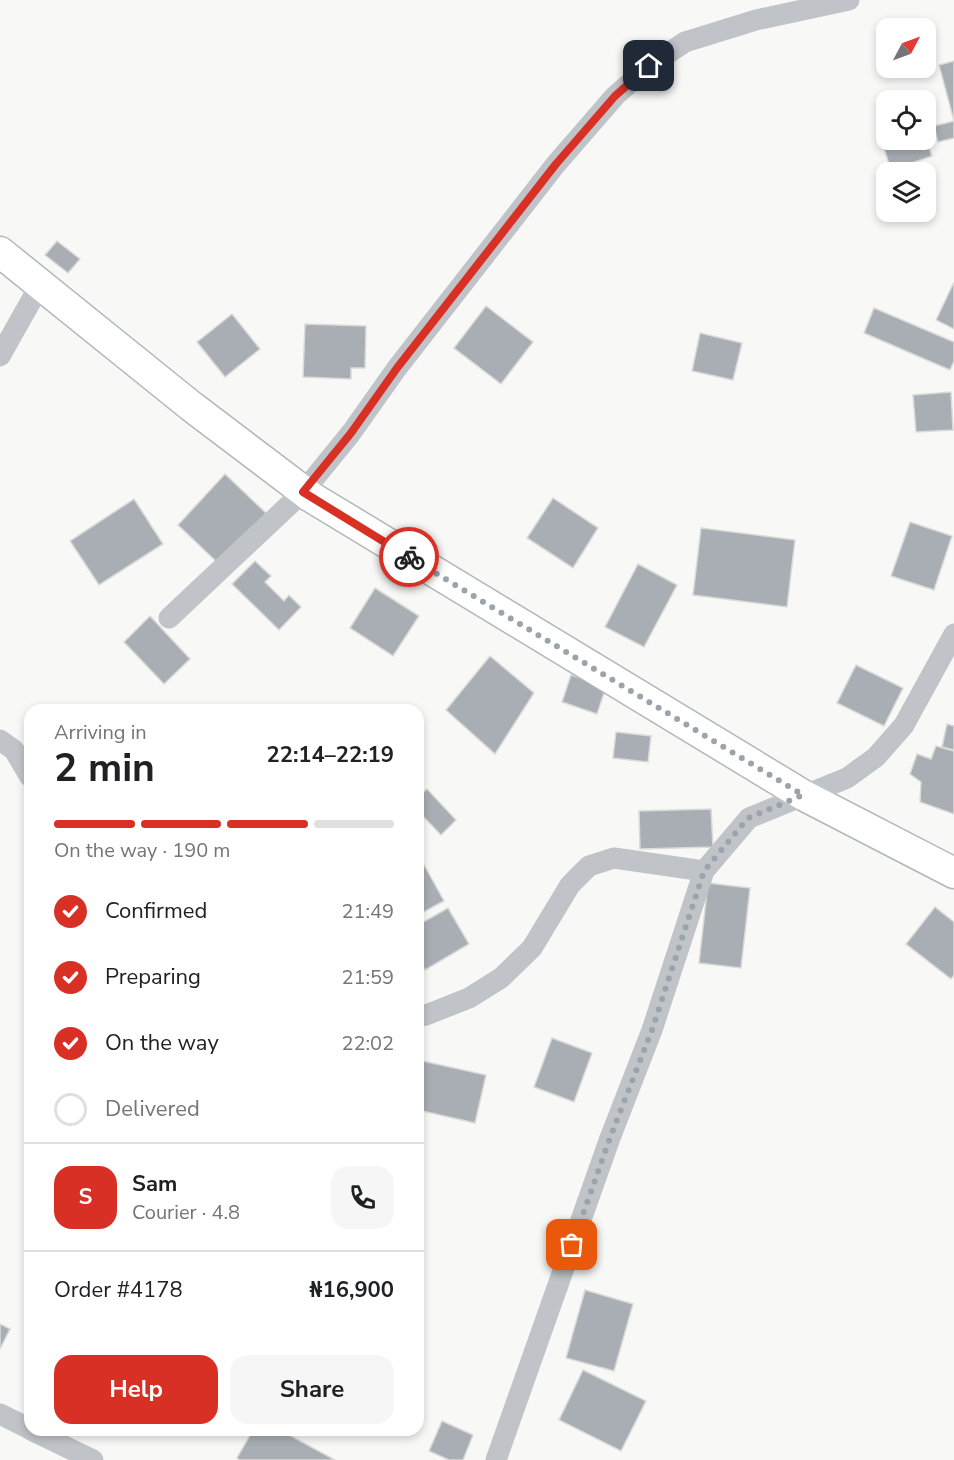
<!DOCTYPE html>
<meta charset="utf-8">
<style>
:root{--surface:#fff;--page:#f6f6f6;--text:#202124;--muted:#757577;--line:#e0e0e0;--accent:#d93025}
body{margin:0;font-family:"Nunito Sans",sans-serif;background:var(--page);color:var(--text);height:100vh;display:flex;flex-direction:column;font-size:22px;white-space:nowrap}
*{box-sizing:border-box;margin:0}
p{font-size:20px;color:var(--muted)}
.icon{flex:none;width:33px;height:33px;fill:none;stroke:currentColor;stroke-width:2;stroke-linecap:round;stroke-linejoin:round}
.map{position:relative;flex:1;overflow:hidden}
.sheet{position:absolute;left:24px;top:704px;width:400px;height:732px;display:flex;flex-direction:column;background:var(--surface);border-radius:18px;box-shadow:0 3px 9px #0003}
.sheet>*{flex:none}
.needle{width:39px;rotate:49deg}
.tools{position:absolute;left:876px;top:18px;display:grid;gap:12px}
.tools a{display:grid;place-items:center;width:60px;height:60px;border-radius:12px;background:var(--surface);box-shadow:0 3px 9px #0003;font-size:30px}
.pin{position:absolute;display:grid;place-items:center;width:51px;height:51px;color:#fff;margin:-26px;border-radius:12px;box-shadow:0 3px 9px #0006}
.courier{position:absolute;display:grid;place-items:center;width:60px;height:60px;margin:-30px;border:4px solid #d93025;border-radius:50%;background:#fff;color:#222;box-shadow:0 2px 8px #0007}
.overview em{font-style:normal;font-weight:700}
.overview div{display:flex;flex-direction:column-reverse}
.overview{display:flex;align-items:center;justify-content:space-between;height:102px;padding:0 30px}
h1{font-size:39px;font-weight:700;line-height:45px}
.bar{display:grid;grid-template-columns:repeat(4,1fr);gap:9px 6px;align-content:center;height:72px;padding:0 30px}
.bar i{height:8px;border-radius:4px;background:var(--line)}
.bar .selected{background:var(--accent)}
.bar p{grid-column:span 4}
.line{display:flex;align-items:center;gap:15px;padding:0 30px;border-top:2px solid var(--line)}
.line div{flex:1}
.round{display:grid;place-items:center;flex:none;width:63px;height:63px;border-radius:18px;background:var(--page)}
ol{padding:0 30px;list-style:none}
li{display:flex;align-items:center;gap:18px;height:66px}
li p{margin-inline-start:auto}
li .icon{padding:6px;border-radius:50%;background:var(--accent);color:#fff;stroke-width:4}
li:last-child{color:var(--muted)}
li i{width:33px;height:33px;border:3px solid var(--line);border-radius:50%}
.action{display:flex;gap:12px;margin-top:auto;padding:12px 30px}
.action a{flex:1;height:69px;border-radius:18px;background:var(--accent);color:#fff;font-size:24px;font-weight:700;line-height:69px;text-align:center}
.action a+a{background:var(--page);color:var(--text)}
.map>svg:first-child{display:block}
</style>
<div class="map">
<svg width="954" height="1460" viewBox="0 0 954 1460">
<rect width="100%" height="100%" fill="#f8f8f6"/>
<g fill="#a8aeb4" stroke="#dadad8" stroke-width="1.5">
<path d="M954 61V138L938 142 934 126 954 121 939 65Z"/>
<path d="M886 133V140L926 139 932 156 891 170 880 136Z"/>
<path d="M57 241 80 259 68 273 45 255Z"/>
<path d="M954 282V329L936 320Z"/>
<path d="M486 306 533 342 501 384 454 348Z"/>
<path d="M874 308 954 342V361L950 370 864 333Z"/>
<path d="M232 314 260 349 225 377 197 342Z"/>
<path d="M305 324 366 326 365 368H351V379L303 377Z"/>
<path d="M700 333 742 343 733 380 692 371Z"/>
<path d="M951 392 953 430 916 432 913 395Z"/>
<path d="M225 474 267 514 220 565 178 525Z"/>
<path d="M553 498 598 528 573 568 527 538Z"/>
<path d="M134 499 163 544 99 585 70 541Z"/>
<path d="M910 522 952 536 934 590 891 576Z"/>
<path d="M701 528 795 540 787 607 693 595Z"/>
<path d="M255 561 271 576 265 582 284 601 289 595 301 607 279 630 232 584Z"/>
<path d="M638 564 677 585 644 647 605 627Z"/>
<path d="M375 588 419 616 393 656 350 628Z"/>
<path d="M150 616 190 659 164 684 124 642Z"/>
<path d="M490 656 534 693 495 754 446 710Z"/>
<path d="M856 665 903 688 884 726 837 703Z"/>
<path d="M571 675 606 687 597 714 562 702Z"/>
<path d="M947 724 954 726V750L942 747Z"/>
<path d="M616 732 651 736 648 762 613 758Z"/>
<path d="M936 746 954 751V814L920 802 921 782 910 774 917 754 931 759Z"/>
<path d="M427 789 456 820 441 835 418 811V797Z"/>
<path d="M711 809 713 847 640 849 639 811Z"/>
<path d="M418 854 444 901 418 915Z"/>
<path d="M708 883 750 888 741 968 699 963Z"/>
<path d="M935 907 954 922V975L951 979 906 944Z"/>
<path d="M448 908 469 944 425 970 418 958V925Z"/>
<path d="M552 1038 592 1053 574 1102 534 1087Z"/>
<path d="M418 1060 486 1075 475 1123 418 1110Z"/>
<path d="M585 1290 633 1304 614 1371 566 1358Z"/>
<path d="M0 1324 10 1329 0 1349Z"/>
<path d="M583 1370 646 1401 621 1451 559 1420Z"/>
<path d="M442 1421 473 1435 463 1460H449L429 1451Z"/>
<path d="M253 1430H280L335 1460H240L237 1458Z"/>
</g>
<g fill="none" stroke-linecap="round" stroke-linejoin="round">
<g stroke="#b2b7bb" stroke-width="33">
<path id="secondary" d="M0 252 191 406 311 497 803 795 954 873"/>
</g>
<g stroke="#c0c3c7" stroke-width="21">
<path d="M0 356 40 285"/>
<path d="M169 618 303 492 351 433 397 368 556 164 615 96 649 66 685 42 756 20 849 0"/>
<path d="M0 740 14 750 30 777"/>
<path d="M418 1016 426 1015 469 998 501 978 532 948 570 885 589 866 614 858 704 871"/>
<path d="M0 1414 30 1429"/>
<path d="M31 1430 93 1460"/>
<path d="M496 1460 610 1138 652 1030 704 871 749 818 847 778 876 757 904 725 954 634"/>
</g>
<use href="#secondary" stroke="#fff" stroke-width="30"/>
</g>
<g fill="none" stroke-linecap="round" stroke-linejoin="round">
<path stroke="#9ca4ab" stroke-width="6" stroke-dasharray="0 10.8" d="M409 557 803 795 748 818 704 871 652 1030 610 1138 572 1245"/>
<path stroke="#d93025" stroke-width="8" d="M409 557 303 492 351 433 397 368 556 164 615 96 649 66"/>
</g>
</svg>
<div class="tools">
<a><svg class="needle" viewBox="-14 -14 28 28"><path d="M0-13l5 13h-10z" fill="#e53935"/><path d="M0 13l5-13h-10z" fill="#757577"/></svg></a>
<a><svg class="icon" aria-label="locate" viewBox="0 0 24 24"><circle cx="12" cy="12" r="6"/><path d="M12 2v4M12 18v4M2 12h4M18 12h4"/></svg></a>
<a><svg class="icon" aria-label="layers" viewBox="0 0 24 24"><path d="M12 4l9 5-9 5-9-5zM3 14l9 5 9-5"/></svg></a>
</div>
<div class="pin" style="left:572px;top:1245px;background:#ea580c"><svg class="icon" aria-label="bag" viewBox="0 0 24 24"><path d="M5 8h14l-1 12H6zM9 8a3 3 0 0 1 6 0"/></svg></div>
<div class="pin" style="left:649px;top:66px;background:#1f2937"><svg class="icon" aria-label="home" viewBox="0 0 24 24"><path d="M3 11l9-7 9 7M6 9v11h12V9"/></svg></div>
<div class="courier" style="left:409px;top:557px"><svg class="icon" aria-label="bike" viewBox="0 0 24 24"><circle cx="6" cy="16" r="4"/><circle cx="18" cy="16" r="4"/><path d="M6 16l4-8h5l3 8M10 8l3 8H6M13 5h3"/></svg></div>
<section class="sheet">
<div class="overview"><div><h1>2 min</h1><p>Arriving in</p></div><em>22:14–22:19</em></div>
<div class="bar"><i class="selected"></i><i class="selected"></i><i class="selected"></i><i></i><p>On the way · 190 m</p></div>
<ol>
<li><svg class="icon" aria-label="check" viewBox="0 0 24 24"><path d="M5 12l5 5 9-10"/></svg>Confirmed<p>21:49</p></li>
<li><svg class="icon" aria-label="check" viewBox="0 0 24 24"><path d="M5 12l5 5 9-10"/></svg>Preparing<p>21:59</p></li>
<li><svg class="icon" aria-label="check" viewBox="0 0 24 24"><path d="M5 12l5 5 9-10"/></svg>On the way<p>22:02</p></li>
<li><i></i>Delivered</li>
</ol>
<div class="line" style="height:108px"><b class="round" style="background:var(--accent);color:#fff">S</b><div><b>Sam</b><p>Courier · 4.8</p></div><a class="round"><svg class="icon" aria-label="phone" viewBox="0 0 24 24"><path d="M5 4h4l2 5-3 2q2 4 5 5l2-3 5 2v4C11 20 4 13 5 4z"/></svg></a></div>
<div class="line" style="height:78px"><div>Order #4178</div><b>₦16,900</b></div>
<div class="action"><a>Help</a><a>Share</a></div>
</section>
</div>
